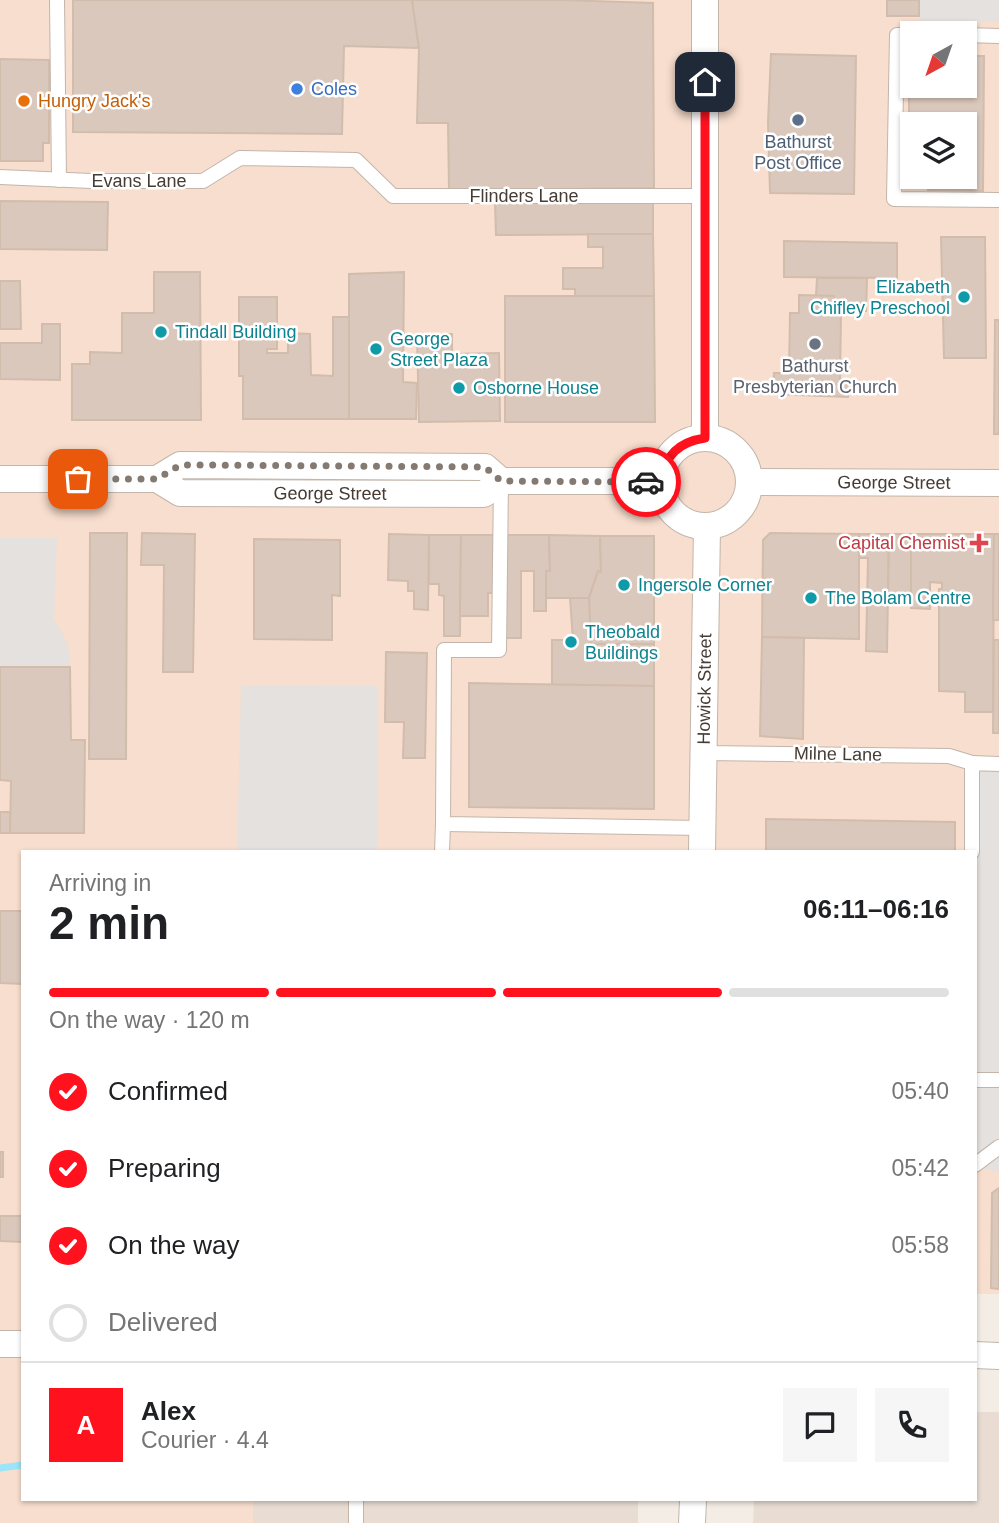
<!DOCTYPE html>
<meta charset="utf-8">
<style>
:root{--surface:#fff;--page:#f6f6f6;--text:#202124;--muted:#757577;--line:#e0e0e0;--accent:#ff111e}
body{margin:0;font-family:Arial,sans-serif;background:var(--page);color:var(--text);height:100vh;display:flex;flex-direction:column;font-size:26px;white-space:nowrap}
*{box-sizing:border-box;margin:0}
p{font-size:23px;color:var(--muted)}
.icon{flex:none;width:38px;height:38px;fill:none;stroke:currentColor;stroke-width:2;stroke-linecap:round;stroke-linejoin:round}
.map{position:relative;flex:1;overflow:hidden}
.sheet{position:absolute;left:21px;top:850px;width:956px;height:651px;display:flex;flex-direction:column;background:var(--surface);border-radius:0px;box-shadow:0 2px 5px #0004}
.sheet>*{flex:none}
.needle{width:46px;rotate:220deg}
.fabs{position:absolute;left:900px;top:21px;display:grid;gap:14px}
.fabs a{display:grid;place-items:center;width:77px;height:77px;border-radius:0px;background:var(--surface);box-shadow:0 2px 5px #0004;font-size:35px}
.pin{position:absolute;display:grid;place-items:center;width:60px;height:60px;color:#fff;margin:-30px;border-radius:14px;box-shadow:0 4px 10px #0006}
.courier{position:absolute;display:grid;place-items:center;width:70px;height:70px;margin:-35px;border:5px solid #ff111e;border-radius:50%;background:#fff;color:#222;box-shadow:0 2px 9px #0007}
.summary em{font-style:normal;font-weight:600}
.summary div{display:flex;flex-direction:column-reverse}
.summary{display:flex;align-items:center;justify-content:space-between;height:119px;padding:0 28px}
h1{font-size:46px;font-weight:600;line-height:52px}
.bar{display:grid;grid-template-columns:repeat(4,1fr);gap:10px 7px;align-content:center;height:84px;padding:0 28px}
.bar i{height:9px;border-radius:5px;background:var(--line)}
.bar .selected{background:var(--accent)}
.bar p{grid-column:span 4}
.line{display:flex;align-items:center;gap:18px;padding:0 28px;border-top:2px solid var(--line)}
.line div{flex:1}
.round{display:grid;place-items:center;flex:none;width:74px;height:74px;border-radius:0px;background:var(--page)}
ol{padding:0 28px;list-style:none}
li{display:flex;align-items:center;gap:21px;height:77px}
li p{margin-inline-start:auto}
li .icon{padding:7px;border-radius:50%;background:var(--accent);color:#fff;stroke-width:4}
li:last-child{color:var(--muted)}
li i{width:38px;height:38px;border:4px solid var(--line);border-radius:50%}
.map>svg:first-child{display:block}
</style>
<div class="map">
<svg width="999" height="1523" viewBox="0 0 999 1523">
<rect width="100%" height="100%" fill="#f4ede5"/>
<g fill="#e9ddd3">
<path d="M975 1412H999V1523H753L754 1500H975Z"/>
<rect x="253" y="1500" width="385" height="23"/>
</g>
<path fill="#f8dece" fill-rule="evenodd" d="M0 0H999V1294H975V852H23V1500H253V1523H0ZM912 33H964V86H912ZM912 124H964V177H912Z"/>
<g fill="#e5e1de">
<path d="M919 0H999V22L919 21Z"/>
<path d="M0 538H57L54 619 68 644 70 667H0Z"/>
<path d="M241 685 378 686V852H237Z"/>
<path d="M972 763 999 764V1172L975 1167V852Z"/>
</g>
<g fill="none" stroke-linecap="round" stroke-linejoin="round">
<path stroke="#9ce4f7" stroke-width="7" d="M0 1468 23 1465"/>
</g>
<g fill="#dac8bd" stroke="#d2bcac" stroke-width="2">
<path d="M73 0H412L419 48 344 46 342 134 73 132Z"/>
<path d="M412 0H562L653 3 654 188 449 190 448 123H417L419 48Z"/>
<rect x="887" y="0" width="32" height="16"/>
<path d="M771 54 856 56 854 194 770 193 768 122Z"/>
<path d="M909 55H912V86H964V56H984L983 191 928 190V177H964V124H912V133H909Z"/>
<path d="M0 59 49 60V143H43V161H0Z"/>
<path d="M653 200V234L496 235 495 202Z"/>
<path d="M0 201 108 202 107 250 0 249Z"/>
<path d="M588 234H653L654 296H575V289H563V268H603V247H588Z"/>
<path d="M941 237H985L986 358H944Z"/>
<path d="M784 241 897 243V278L784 277Z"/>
<path d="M154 272H200L201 420H72V364H90V352L122 353V313H154Z"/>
<path d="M404 272 403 382 417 383 416 419H349V274Z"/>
<path d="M817 278H867L866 311H834V296H816Z"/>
<path d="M0 281H20L21 329H0Z"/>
<path d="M799 295 834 296V315H841L840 379H849L848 397 773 394 774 373H789L790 313H799Z"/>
<path d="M505 296H654L655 422H505Z"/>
<path d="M239 297H277V349H267V353H288V333L310 334 311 375 333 376V317H349V419H243V376H239Z"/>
<path d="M995 320H999V434H994Z"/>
<path d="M42 324H60V380L0 379V343H42Z"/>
<path d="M452 334V354L499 353 500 421 419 422 417 335Z"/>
<path d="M90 533H127L126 759H89Z"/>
<path d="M142 533 195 534 193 672H163L164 565H141Z"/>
<path d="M770 533 859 534V639L762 637 763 540Z"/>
<path d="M389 534 429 535 428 610 414 609V591H408V581L388 580Z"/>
<path d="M859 534H889L887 652 866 651 868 558H859Z"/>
<path d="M889 534H911V593H888Z"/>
<path d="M911 534H994L993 712H965V692L939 691V589H942V583L930 582V609L911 608Z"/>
<path d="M994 534H999V620H993Z"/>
<path d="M429 535H461L460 636H444V596L439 595V584H429Z"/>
<path d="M461 535H494L493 593H488V616H460Z"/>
<path d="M505 535H549L550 571H546V611H534V571H521V638H505Z"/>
<path d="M549 535 600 536 601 572 598 571 589 598H546V571H550Z"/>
<path d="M600 536H654V644H591L589 598 598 571 601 572Z"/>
<path d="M254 539 340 540V596L332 595V640L254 639Z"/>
<path d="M570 598H589L591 644H654V686L552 685V640H573Z"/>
<path d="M762 637 804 638 803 739 760 736Z"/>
<path d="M994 640H999V733H993Z"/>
<path d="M386 652 427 653 425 758H403L404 722H385Z"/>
<path d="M0 667H70L71 740H85L84 833H10L11 781 0 780Z"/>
<path d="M469 683 654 686V809L469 807Z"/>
<rect x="0" y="812" width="10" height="21"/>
<path d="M766 819 955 822V852H766Z"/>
<path d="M493 851 599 852H493Z"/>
<path d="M0 911H23V984L0 983Z"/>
<rect x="0" y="1152" width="3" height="25"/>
<path d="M999 1188V1289L991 1288 992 1193Z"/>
<path d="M0 1216H23V1242L0 1241Z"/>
</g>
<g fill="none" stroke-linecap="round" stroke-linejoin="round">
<g stroke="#c3b5aa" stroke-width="16">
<g id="service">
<path d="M57 0 59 180"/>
<path d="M912 35H897L894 199 999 200"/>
<path d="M964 35 999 36"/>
<path d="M0 177 91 181H203L240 158 356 160 393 196H706"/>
<path d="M501 481 499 650H444L443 824 703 828"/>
<path d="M704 753 949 756 972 763"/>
<path d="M442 852 443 824"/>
<path d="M972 852V763L999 764"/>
<path d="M975 1080H999"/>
<path d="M975 1165 999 1147"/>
<path d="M356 1500V1523"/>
</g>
</g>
<g stroke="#c3b5aa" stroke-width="28">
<g id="minor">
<path d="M705 0V438"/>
<circle cx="705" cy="482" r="44"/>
<path id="s1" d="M0 479H157L180 493 484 494 501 481H661"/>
<path d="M157 479 180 465 485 467 501 481"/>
<path id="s2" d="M749 482 999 483"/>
<path id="s3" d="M702 852 707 526"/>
<path d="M0 1344H23"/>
<path d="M975 1355 999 1356"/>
<path d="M692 1523 693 1500"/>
</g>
</g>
<use href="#service" stroke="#fff" stroke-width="14"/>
<use href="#minor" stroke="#fff" stroke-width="26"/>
</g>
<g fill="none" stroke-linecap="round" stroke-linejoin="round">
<path stroke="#847a72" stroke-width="7" stroke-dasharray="0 12.6" d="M78 479H157L180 465H206L485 467 501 481 646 482"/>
<path stroke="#ff111e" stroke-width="9" d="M646 482 661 481C665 455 679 442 705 438V82"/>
</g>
<circle fill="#3f7fe0" stroke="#fff" stroke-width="2.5" cx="297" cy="89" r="7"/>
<circle fill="#e8710a" stroke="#fff" stroke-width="2.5" cx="24" cy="101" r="7"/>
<circle fill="#5c6f8a" stroke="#fff" stroke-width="2.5" cx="798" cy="120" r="7"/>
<g fill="#0f9aa8" stroke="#fff" stroke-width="2.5">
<circle cx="964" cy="297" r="7"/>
<circle cx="161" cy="332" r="7"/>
<circle cx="376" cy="349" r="7"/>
<circle cx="459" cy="388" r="7"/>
<circle cx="624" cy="585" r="7"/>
<circle cx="811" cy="598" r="7"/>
<circle cx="571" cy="642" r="7"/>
</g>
<circle fill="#6b7280" stroke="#fff" stroke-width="2.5" cx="815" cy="344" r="7"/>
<path fill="#e0444e" stroke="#fff" stroke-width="2.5" d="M975.5 532.5h7v7h7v7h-7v7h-7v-7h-7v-7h7z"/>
<g text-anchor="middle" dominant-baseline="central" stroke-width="5" stroke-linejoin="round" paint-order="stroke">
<g font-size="18" fill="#366cbe" stroke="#fff" text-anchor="start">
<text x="311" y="89">Coles</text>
</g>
<g font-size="18" fill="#c56008" stroke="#fff" text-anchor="start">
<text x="38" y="101">Hungry Jack's</text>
</g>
<g font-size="18" fill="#4e5e75" stroke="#fff">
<text x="798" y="142">Bathurst<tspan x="798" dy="21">Post Office</tspan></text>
</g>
<g font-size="18" fill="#473c34" stroke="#fff">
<text x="139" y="181">Evans Lane</text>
<text x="524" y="196">Flinders Lane</text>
<text stroke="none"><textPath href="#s2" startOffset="145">George Street</textPath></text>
<text stroke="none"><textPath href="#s1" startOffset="334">George Street</textPath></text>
<text stroke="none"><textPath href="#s3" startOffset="163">Howick Street</textPath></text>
<text transform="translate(838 754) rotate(1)">Milne Lane</text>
</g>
<g font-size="18" fill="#0d838f" stroke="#fff" text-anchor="start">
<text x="950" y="287" text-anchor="end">Elizabeth<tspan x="950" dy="21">Chifley Preschool</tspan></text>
<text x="175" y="332">Tindall Building</text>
<text x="390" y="339">George<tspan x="390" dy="21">Street Plaza</tspan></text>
<text x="473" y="388">Osborne House</text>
<text x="638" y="585">Ingersole Corner</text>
<text x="825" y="598">The Bolam Centre</text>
<text x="585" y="632">Theobald<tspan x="585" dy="21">Buildings</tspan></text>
</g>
<g font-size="18" fill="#5b616d" stroke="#fff">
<text x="815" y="366">Bathurst<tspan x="815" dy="21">Presbyterian Church</tspan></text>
</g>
<g font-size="18" fill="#be3a42" stroke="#fff" text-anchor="end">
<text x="965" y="543">Capital Chemist</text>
</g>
</g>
</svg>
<div class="fabs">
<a><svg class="needle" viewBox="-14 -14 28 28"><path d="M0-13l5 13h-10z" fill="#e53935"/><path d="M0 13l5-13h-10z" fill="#757577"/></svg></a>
<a><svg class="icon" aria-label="layers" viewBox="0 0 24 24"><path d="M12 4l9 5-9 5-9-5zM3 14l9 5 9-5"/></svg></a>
</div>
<div class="pin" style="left:78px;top:479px;background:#ea580c"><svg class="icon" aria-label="bag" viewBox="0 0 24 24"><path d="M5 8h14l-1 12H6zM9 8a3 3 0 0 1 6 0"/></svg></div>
<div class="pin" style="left:705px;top:82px;background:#1f2937"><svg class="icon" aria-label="home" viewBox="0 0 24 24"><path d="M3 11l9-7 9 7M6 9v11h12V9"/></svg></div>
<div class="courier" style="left:646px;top:482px"><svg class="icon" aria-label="car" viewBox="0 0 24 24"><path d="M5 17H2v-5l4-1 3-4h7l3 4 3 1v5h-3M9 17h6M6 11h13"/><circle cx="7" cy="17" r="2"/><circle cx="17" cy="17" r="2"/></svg></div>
<section class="sheet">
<div class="summary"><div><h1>2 min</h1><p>Arriving in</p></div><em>06:11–06:16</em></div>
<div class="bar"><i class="selected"></i><i class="selected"></i><i class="selected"></i><i></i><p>On the way · 120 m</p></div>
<ol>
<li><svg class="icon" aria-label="check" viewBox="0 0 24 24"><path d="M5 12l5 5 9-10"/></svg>Confirmed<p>05:40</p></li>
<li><svg class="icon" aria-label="check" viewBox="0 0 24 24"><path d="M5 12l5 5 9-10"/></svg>Preparing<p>05:42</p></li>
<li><svg class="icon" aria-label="check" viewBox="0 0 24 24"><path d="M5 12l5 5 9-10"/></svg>On the way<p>05:58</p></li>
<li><i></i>Delivered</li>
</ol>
<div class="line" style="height:126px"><b class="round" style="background:var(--accent);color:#fff">A</b><div><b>Alex</b><p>Courier · 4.4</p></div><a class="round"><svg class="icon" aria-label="chat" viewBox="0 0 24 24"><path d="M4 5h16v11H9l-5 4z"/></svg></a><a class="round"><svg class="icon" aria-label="phone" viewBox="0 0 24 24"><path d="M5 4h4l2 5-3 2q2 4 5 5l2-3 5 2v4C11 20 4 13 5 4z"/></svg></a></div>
</section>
</div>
